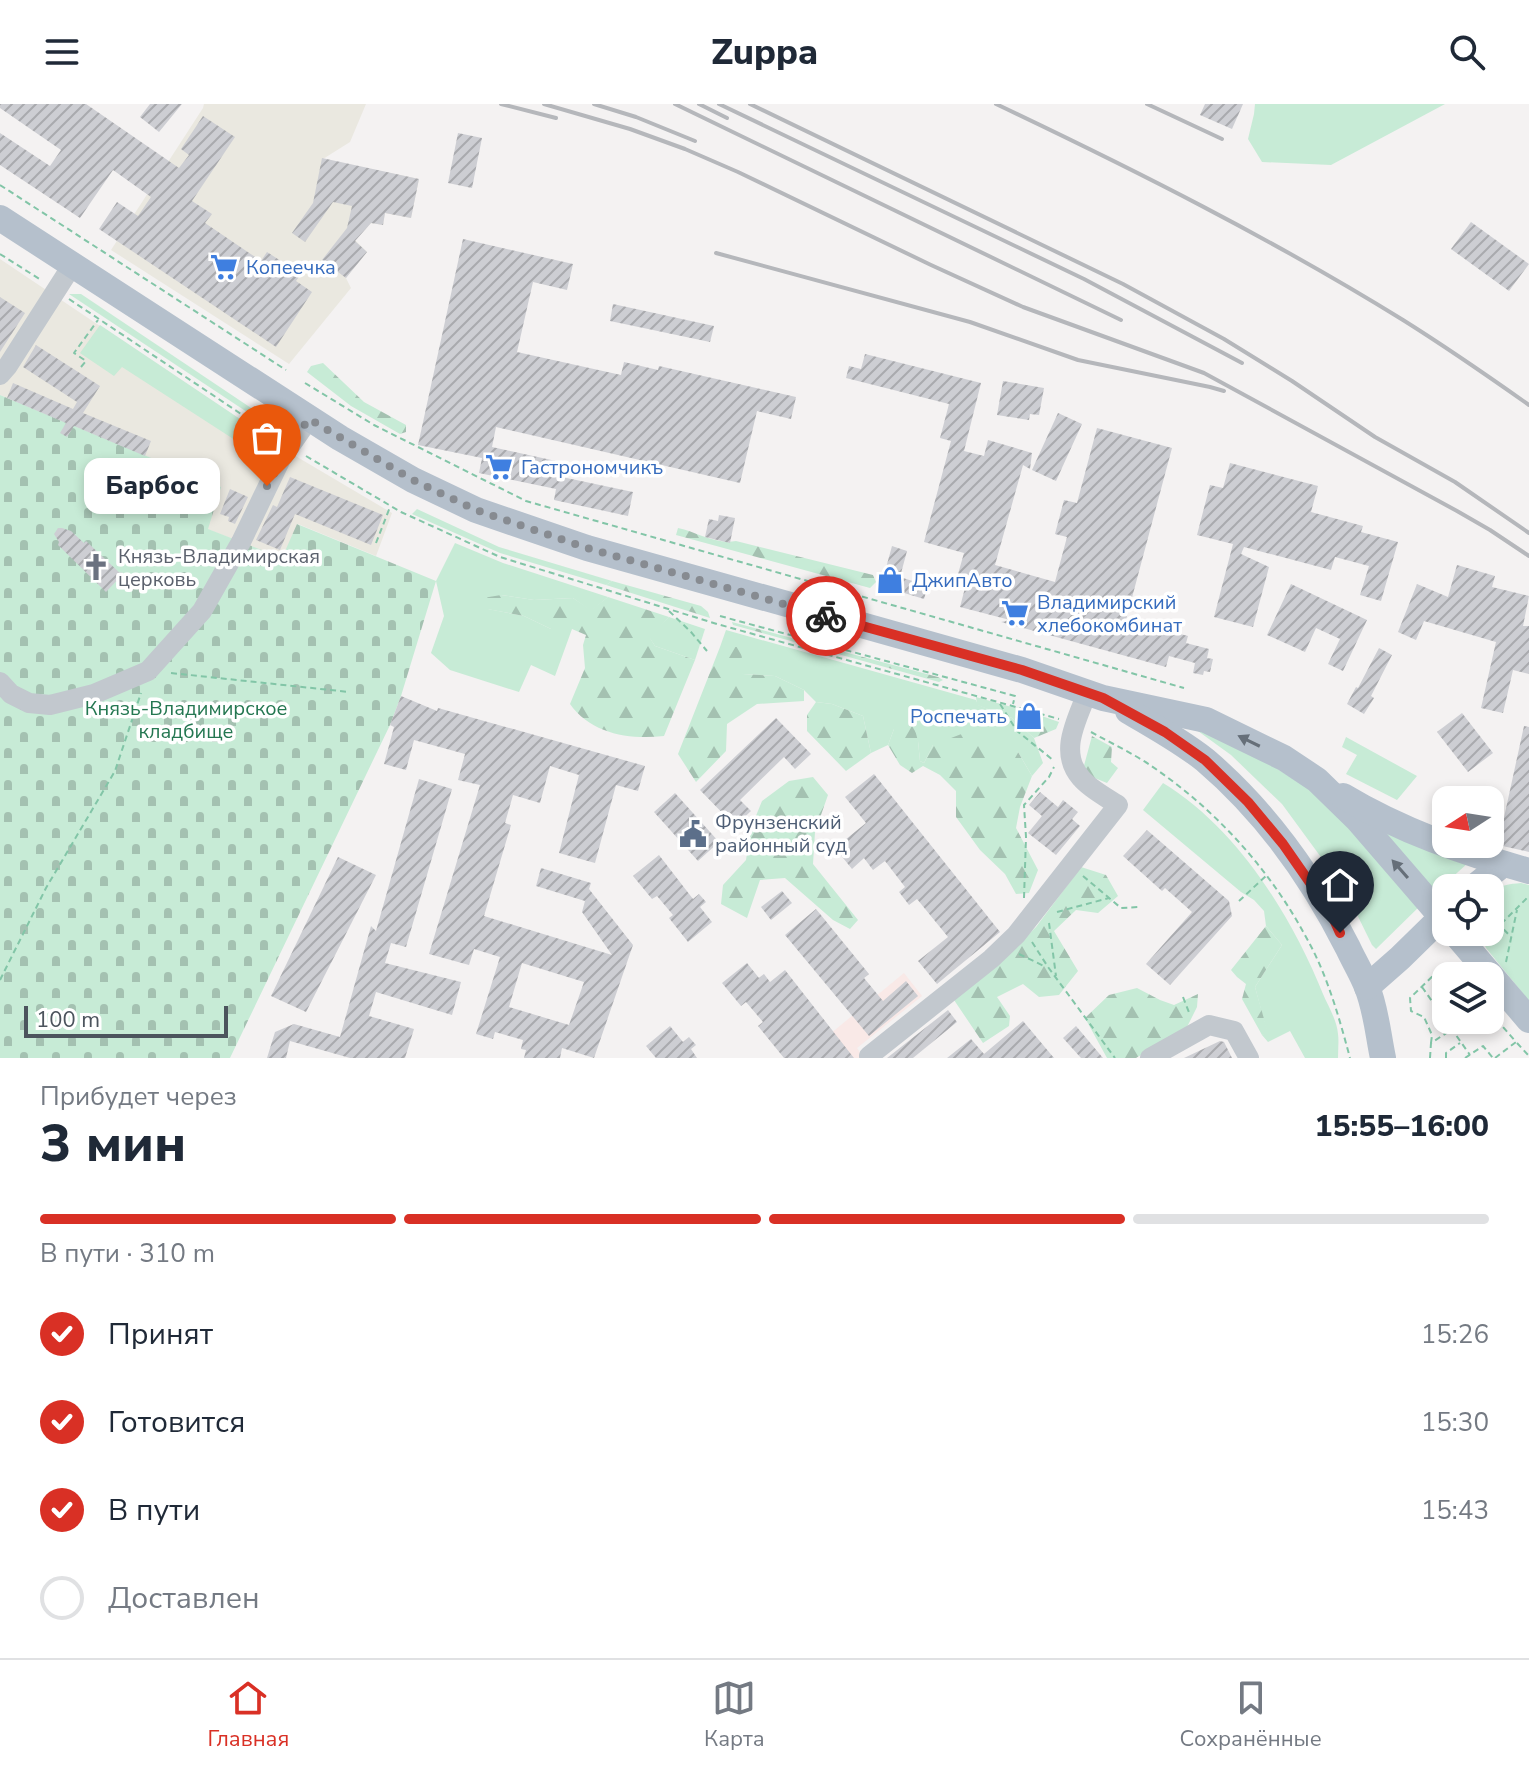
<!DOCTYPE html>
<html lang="ru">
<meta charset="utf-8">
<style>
:root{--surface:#fff;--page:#f2f2f3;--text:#1f2937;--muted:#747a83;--line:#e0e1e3;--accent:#d93025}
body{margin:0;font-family:"Nunito Sans",sans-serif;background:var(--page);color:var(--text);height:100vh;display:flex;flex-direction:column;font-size:30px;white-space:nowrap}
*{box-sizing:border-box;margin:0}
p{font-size:26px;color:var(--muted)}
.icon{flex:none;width:44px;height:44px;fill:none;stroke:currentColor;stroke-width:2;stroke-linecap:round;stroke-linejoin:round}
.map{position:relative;height:954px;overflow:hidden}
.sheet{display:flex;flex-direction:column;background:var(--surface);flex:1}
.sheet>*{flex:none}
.needle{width:52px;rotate:258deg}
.controls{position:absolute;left:1432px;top:682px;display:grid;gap:16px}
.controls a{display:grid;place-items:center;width:72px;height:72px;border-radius:16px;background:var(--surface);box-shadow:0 4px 12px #0003;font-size:40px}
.scale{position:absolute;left:24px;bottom:20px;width:204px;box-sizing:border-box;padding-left:8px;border:4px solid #4c545d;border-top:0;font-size:22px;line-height:28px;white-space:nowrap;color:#4c545d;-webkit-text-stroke:6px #fff;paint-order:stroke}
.pin{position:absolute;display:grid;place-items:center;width:68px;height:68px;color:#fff;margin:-82px -34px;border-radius:50% 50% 50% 0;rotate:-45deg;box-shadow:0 0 8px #0007}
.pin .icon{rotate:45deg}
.courier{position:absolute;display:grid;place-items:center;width:80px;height:80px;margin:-40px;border:6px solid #d93025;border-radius:50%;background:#fff;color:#222;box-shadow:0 2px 10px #0007}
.bubble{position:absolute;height:56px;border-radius:16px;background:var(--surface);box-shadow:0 4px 12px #0003;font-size:26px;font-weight:800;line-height:56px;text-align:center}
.overview em{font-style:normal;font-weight:800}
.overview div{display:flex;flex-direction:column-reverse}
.overview{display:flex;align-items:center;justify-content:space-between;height:136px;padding:0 40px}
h1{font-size:52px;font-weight:800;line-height:60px}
.bar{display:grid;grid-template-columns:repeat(4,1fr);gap:12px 8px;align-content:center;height:96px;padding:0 40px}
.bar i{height:10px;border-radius:6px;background:var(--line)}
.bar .current{background:var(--accent)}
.bar p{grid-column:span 4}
ol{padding:0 40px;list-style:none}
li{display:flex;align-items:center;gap:24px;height:88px}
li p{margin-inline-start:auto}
li .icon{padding:8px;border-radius:50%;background:var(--accent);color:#fff;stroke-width:4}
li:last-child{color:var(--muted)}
li i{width:44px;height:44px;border:4px solid var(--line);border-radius:50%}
header{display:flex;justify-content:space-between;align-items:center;height:104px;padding:0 40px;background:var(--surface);font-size:36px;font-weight:800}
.menu{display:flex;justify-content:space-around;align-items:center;height:112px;border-top:2px solid var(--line);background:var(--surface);font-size:22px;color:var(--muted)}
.menu a{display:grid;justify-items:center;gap:4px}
.menu .current{color:var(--accent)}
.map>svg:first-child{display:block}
</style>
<header><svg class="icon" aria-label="menu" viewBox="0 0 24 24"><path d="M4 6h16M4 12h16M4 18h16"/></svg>Zuppa<svg class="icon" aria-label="search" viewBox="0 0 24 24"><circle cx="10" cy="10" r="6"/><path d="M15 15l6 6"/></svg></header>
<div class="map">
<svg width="1529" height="954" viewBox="0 0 1529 954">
<defs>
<pattern id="forest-firs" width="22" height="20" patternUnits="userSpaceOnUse" patternTransform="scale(2)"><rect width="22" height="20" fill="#c7ebd6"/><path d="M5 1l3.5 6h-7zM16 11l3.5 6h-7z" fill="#a4c1b1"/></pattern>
<pattern id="cemetery-stones" width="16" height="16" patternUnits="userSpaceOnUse" patternTransform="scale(2)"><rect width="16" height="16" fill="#c7ebd6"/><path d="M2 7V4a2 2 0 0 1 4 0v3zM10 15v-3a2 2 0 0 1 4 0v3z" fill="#a4c1b1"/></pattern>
<pattern id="building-hatch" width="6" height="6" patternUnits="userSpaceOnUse" patternTransform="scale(2)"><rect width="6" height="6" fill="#cdced3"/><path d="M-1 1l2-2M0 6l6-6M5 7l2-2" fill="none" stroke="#a9aaae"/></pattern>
</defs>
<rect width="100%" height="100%" fill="#f4f2f2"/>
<g fill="#eae8e0">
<path d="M204 0H366L350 38 323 55 419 75 411 114 385 109 383 121 371 119 355 136 367 148 346 174 351 184 289 260 111 146 203 4Z"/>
<path d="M0 155 282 344 392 409 376 452 298 420 283 455 207 425 220 383 0 291Z"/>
</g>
<path fill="#f9e9e7" d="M904 869 922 892 857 944 864 954H801Z"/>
<g fill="#c7ebd6">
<path d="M1255 0H1445L1331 61 1262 58 1248 35 1254 10Z"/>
<path d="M69 190H81L287 328 286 334Z"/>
<path d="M100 221 246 319 235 336 122 263 114 272 80 249Z"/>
<path d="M417 405 499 443 612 477 606 481 500 449 412 410Z"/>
<path d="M455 439 503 459 608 493 591 507 573 494 534 496 501 491 488 505 524 512 551 525H572L555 572 531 561 519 588 450 566 431 549 444 512 436 477Z"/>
<path d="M669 513 705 525 695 556 655 542 649 533Z"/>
<path d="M726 526 976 596 978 601 1012 614 1034 634 1043 659 1032 672 1018 648 933 641 924 659 920 657 918 637 894 625 888 641 871 649 863 612 832 600 816 598 804 586 775 572 743 570 720 543Z"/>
<path d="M1191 622 1252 649 1314 688 1423 799 1376 845 1372 841 1345 786 1282 700 1231 651Z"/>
<path d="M1346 633 1417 672 1397 696 1346 670 1357 651 1342 643Z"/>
<path d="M1163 679C1237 724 1291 811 1323 890 1328 902 1337 916 1338 930 1339 937 1338 946 1338 954H1305L1290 927 1268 938 1262 931 1267 928 1255 883 1282 841 1266 822 1264 807 1254 796 1241 788 1143 706Z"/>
<path d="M1371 714 1469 758 1436 788Z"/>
<path d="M1521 779 1529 781V897L1486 844 1479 828H1490V789C1498 781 1510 780 1521 779Z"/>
</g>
<g fill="url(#forest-firs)">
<path d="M323 259 364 298 406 321V328L400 330 351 302 307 268 311 262Z"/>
<path d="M678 424C697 428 716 441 736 437L873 471 876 478 870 484 676 431Z"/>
<path d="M612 477 701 502 708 508 710 514 606 481Z"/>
<path d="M501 491 534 496 573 494 591 506 608 493 669 513 650 534 655 542 695 556 664 632C630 636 591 630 570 600L585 564 583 541 586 531 572 525H551L524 512 487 505 483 494Z"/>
<path d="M732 518 938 573 943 576 939 578 733 521Z"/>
<path d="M720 543H741L743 570 775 572 804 586V597L757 600 727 620 726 647 696 678 678 650Z"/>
<path d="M976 593 1022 606 1021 615 1034 617 1036 610 1059 618 1056 625 1034 634 1012 614 977 601Z"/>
<path d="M816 598 832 600 863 612 871 649 846 667 807 627V611Z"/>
<path d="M911 611 918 637 920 657 924 659 933 641 964 629 1018 648 1032 672 1020 703 1016 724 1038 766 1029 789 1016 790 1005 770 980 746 956 713V687L940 671 923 662 912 669 900 661 888 641 894 625Z"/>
<path d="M1092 632 1112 643 1111 658 1118 664 1107 679 1082 669Z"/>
<path d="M813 673 828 691 815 728 813 760 858 816 850 825 833 816 785 774 760 776 747 814 721 800 723 781 746 756 751 724 762 697 789 677Z"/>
<path d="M1081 763 1106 771 1118 792 1098 809 1076 806 1054 827 1078 867 1059 891 1039 893 1023 880 997 893 1010 912 1009 922 983 939 954 896 993 865 1036 823Z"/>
<path d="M1266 822 1282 841 1255 883 1268 929 1262 931 1242 895 1246 880 1237 873 1231 866Z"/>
<path d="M1137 884 1160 896 1174 901 1198 890 1197 903 1187 923 1136 954H1107L1085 914 1109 891Z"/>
</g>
<path fill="url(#cemetery-stones)" d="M0 291 221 383 208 425 282 454 297 420 436 477 401 592 390 621 230 954H0Z"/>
<g fill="url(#building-hatch)" fill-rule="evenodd">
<path d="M0 0H86L179 64 189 51 181 45 203 12 235 33 192 97 212 110 205 119 261 157 267 148 301 170 296 177 312 188 276 243 99 125 117 98 138 112 151 93 113 66 80 114 0 61V29L50 62 61 46 0 4Z"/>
<path d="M150 0H182L159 28 140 13Z"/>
<path d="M1205 0H1243L1232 25 1200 11Z"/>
<path d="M458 29 482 34 472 84 448 79Z"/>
<path d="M322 54 419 75 411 114 385 109 383 121 371 119 355 137 367 148 346 174 322 156 347 124 352 102 333 98 305 138 292 129 313 99Z"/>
<path d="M1471 118 1529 160 1509 187 1451 145Z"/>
<path d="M463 135 573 160 567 186 533 178 517 248 621 271 624 258 658 266 659 262 796 293 791 315 757 307 740 379 496 323 492 343 565 359 562 373 633 388 628 412 554 396 556 385 479 369 482 354 418 341Z"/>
<path d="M0 193 25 209 0 248Z"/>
<path d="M613 200 714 222 710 238 610 217Z"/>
<path d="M36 241 100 282 83 309 151 337 145 352 74 322 67 333 60 329 66 319 7 294 13 279 73 305 77 298 23 263Z"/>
<path d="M865 250 981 279 964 347 984 352 988 336 1032 349 1030 365 1023 361 995 461 1055 478 1067 433 1055 430 1064 396 1077 399 1097 324 1172 344 1126 516 1188 532 1186 539 1209 545 1207 554 1213 555 1210 568 1204 567 1203 571 1193 569 1195 559 1169 552 1166 563 1001 518 1010 516 960 503 966 480 956 477 964 449 924 438 951 337 940 334 949 300 846 274 849 262 861 265Z"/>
<path d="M1003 277 1044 284 1039 311 1030 310 1029 316 997 311Z"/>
<path d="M1058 309 1082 320 1056 377 1032 366Z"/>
<path d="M1230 359 1318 382 1311 408 1363 422 1361 428 1398 438 1381 497 1360 491 1369 462 1335 453 1331 466 1244 443 1241 450 1269 463 1253 523 1214 513 1233 440 1197 431 1210 381 1223 384Z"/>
<path d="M290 373 383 411 371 441 295 410 280 446 256 436 273 401 277 403Z"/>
<path d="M230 385 248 393 235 420 228 417 229 413 220 410Z"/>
<path d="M719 411 735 414 730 439 705 433 709 415 718 417Z"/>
<path d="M58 424H62L71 427 84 439 86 437 122 471 106 488 58 441 59 438 54 430Z"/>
<path d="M892 442 907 447 900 473 928 482 924 495 881 482Z"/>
<path d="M1457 461 1495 472 1492 483 1529 492 1523 522H1529V570L1513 566 1503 609 1481 604 1496 538 1424 517 1416 536 1398 528 1417 480 1448 493Z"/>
<path d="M1291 480 1367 516 1343 567 1328 560 1340 535 1316 524 1305 548 1267 531Z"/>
<path d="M1379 544 1392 551 1371 592 1374 594 1364 610 1347 600 1356 583 1358 584Z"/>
<path d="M401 592 437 607 438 604 645 662 638 687 616 681 595 759 559 749 579 671 550 662 540 699 513 691 505 719 511 721 484 812 612 851 582 808 585 797 536 782 541 764 591 779 589 785 633 841 594 954 562 944 560 954H524L526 946 521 945 523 936 495 928 493 935 476 930 500 853 474 845 469 861 429 850 480 681 458 676 465 650 414 636 406 666 384 660 394 623 390 621ZM522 859 584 878 569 921 509 903Z"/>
<path d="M1462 609 1493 649 1468 668 1437 628Z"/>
<path d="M776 614 811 650 795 665 784 653 740 696 751 707 735 722 700 686Z"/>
<path d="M1524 622 1529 623V748L1498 741Z"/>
<path d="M874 670 1000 828 937 880 918 857 948 833 917 795 909 801 899 788 905 783 885 757 873 766 864 754 852 765 835 744 866 719 845 693Z"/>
<path d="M419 675 452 685 406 843 391 839 385 859 461 878 452 911 376 888 369 912 414 925 405 954H350L290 937 286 954H267L275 928 294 920 340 933 371 822 376 827Z"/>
<path d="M1040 688 1058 703 1063 696 1078 708 1072 715 1080 722 1056 751 1028 729 1042 712 1029 701Z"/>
<path d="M675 689 719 738 698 757 654 708Z"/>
<path d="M1147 726 1229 797 1232 812 1170 881 1146 860 1192 808 1165 784 1162 787 1123 752Z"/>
<path d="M659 751 693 795 699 790 706 798 700 803 712 818 688 838 669 814 673 811 657 792 652 795 633 772Z"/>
<path d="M338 753 376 771 306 908 271 892Z"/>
<path d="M782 787 792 799 771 816 761 803Z"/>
<path d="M816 805 869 870 864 874 883 897 906 877 918 892 869 932 785 831Z"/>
<path d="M747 859 759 874 764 870 770 878 785 866 854 954H784L758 922 763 918 746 898 741 902 722 879Z"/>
<path d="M948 906 957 918 913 954H887Z"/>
<path d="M1023 917 1054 954H947L971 935 984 950Z"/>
<path d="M670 922 683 938 689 933 696 941 691 945 697 954H656L646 942Z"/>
<path d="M1076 922 1103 954H1081L1063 934Z"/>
<path d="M1220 937 1224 938 1232 954H1184Z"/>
</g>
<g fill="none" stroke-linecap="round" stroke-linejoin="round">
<g stroke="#82c5a7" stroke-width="2" stroke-dasharray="6 4" stroke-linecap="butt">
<path d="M0 81 286 266"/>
<path d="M0 150 41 176"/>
<path d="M69 195 277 334"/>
<path d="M81 263 86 257 74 249 98 216"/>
<path d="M305 279 374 321 526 397 1184 584"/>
<path d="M306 352 401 408 500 453 717 520 1059 615"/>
<path d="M376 439 390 403"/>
<path d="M669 507 691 528 707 547"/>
<path d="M720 512 1015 592 1013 600"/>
<path d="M171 569 349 588"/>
<path d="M1000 600 1017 627 1053 656"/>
<path d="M1091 628C1111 639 1132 649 1150 661 1215 705 1269 764 1306 833 1327 870 1339 913 1350 954"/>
<path d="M1083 772 1121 804 1138 803"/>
<path d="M1024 794 1026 733 1024 701 1049 673 1054 663"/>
<path d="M1239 797 1267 771"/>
<path d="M1057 808 1109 794"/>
<path d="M1490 811 1511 833"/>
<path d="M1049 819 1056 872"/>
<path d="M1487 834 1529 792"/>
<path d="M1032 838 1048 863 1115 954"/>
<path d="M1019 850 1046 863"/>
<path d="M1506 858 1517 806"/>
<path d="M0 876 46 784 115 667 141 589"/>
<path d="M1422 883 1470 951"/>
<path d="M1183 893 1190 911"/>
<path d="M1490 908 1516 938 1495 954"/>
<path d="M1431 939 1432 931 1424 913 1411 907 1410 894 1438 867 1447 864 1459 872"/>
<path d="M1517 939 1529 952"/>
<path d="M1430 954 1431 939 1451 926"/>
<path d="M1446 954V949L1460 939"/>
<path d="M1465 954 1483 942 1493 954"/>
</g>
<g stroke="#c2c8ce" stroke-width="20">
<path d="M0 271 7 263 73 160"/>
<path d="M0 578 11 590 29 599 50 601 94 590 148 567 202 507 241 438 281 355 309 315"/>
<path d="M870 954 869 952 991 855 1016 831 1118 701C1106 693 1090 685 1081 674 1058 648 1077 616 1087 589"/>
<path d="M1150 954 1209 921 1234 927 1249 954"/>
</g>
<g stroke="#b5c0cc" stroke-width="26">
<path d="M0 114 340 334 413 376 476 406 587 444 1022 566 1103 594 1206 616 1284 654 1317 676 1358 716 1446 818"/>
<path d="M1128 607C1154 622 1181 637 1205 656 1265 707 1313 775 1348 844 1354 857 1362 870 1367 883 1376 905 1378 930 1383 954"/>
<path d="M1343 692C1401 727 1465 749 1529 767"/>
<path d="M1473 784 1503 760"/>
<path d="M1454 828 1529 916"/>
<path d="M1367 883 1400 854 1446 809"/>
</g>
<g stroke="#b5b7bb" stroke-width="4">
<path d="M501 0 556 14"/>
<path d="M544 0 630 25 685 45 738 68 931 161 1023 203 1204 269 1457 407 1490 426 1529 452"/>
<path d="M594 0 636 13 695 37"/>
<path d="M675 0 1121 216"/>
<path d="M699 0 727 14"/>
<path d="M719 0 1084 175 1242 259"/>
<path d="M750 0 1123 180 1224 235 1292 277 1375 333 1455 378 1529 429"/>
<path d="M996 0C1135 66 1272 135 1403 216 1446 243 1488 272 1529 301"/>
<path d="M1147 0 1222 35"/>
<path d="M716 149 970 218 1078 256 1210 283 1224 287"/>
</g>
</g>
<defs><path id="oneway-solid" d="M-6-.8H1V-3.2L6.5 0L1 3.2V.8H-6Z" transform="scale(2)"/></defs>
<g fill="#666f79">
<use href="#oneway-solid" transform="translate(1249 637) rotate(-154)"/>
<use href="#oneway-solid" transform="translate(1400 765) rotate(-131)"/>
</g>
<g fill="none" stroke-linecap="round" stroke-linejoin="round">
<path stroke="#878b91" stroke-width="8" stroke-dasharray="0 14.4" d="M267 382 289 342 309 315 413 376 476 406 587 444 826 512"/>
<path stroke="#d93025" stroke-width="10" d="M826 512 1022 566 1103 594 1165 628 1205 656 1248 698 1283 740 1331 809 1340 829"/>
</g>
<defs>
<g id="supermarket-bare" transform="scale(2.16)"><path d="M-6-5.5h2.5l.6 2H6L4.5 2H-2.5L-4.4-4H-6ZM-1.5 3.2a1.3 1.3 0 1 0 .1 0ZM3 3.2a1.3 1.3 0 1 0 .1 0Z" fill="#3f7fe0" stroke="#fff" stroke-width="2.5" paint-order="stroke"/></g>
<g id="church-bare" transform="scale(2.16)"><path d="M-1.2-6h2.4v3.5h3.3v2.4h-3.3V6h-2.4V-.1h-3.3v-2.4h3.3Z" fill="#6b7280" stroke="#fff" stroke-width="2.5" paint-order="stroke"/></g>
<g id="shop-bare" transform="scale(2.16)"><path d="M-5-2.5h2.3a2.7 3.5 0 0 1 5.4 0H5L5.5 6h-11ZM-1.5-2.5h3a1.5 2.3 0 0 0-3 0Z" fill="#3f7fe0" stroke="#fff" stroke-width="2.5" paint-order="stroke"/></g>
<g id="civic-bare" transform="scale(2.16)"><path d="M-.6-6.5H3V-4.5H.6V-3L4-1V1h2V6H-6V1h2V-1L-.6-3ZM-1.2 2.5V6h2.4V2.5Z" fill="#5c6f8a" stroke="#fff" stroke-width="2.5" paint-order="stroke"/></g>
</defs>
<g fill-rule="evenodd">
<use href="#supermarket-bare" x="224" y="163"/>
<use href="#supermarket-bare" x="499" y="363"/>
<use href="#church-bare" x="96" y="463"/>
<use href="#shop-bare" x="890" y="476"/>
<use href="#supermarket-bare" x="1015" y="509"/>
<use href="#shop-bare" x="1029" y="612"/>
<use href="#civic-bare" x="693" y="730"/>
</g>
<g text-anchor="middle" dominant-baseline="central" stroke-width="7" stroke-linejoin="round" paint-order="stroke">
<g font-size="20" fill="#366cbe" stroke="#fff" text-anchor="start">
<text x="246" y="163">Копеечка</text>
<text x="521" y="363">Гастрономчикъ</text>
<text x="912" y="476">ДжипАвто</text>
<text x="1037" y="498">Владимирский<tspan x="1037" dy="23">хлебокомбинат</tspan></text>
<text x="1007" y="612" text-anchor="end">Роспечать</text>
</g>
<g font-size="20" fill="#5b616d" stroke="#fff" text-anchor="start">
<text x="118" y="452">Князь-Владимирская<tspan x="118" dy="23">церковь</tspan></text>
</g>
<g font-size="20" fill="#247751" stroke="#fff">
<text x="186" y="604">Князь-Владимирское<tspan x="186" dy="23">кладбище</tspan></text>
</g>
<g font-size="20" fill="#4e5e75" stroke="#fff" text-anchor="start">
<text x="715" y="718">Фрунзенский<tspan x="715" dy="23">районный суд</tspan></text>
</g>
</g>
</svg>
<div class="controls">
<a><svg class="needle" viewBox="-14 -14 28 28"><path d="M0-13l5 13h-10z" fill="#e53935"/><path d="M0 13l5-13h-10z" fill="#747a83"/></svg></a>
<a><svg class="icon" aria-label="locate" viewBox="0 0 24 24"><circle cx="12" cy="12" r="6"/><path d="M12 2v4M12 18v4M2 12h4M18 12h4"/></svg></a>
<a><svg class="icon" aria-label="layers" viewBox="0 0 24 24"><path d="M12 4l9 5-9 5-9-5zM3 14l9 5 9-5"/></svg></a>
</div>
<div class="scale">100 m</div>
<div class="pin" style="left:267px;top:382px;background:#ea580c"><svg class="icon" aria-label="bag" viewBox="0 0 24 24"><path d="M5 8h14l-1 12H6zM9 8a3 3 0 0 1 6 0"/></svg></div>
<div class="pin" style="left:1340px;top:829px;background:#1f2937"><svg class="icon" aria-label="home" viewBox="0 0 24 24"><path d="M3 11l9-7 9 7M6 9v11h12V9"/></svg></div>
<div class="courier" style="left:826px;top:512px"><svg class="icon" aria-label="bike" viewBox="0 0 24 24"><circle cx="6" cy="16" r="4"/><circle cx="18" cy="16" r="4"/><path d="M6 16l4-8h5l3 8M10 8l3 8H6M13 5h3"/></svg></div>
<div class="bubble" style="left:84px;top:354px;width:136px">Барбос</div>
</div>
<section class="sheet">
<div class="overview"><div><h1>3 мин</h1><p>Прибудет через</p></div><em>15:55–16:00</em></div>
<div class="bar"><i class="current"></i><i class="current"></i><i class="current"></i><i></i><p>В пути · 310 m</p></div>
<ol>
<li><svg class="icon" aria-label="check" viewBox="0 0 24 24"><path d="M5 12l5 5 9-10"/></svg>Принят<p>15:26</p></li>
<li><svg class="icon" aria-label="check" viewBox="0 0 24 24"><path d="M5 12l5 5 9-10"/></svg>Готовится<p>15:30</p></li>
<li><svg class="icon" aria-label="check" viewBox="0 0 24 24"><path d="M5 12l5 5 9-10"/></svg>В пути<p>15:43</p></li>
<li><i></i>Доставлен</li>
</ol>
</section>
<nav class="menu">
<a class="current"><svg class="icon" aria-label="home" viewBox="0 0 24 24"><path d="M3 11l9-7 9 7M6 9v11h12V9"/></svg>Главная</a>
<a><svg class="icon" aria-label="map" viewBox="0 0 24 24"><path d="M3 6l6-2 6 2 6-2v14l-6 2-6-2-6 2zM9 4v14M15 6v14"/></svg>Карта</a>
<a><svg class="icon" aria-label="saved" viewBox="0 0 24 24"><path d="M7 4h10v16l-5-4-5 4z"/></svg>Сохранённые</a>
</nav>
